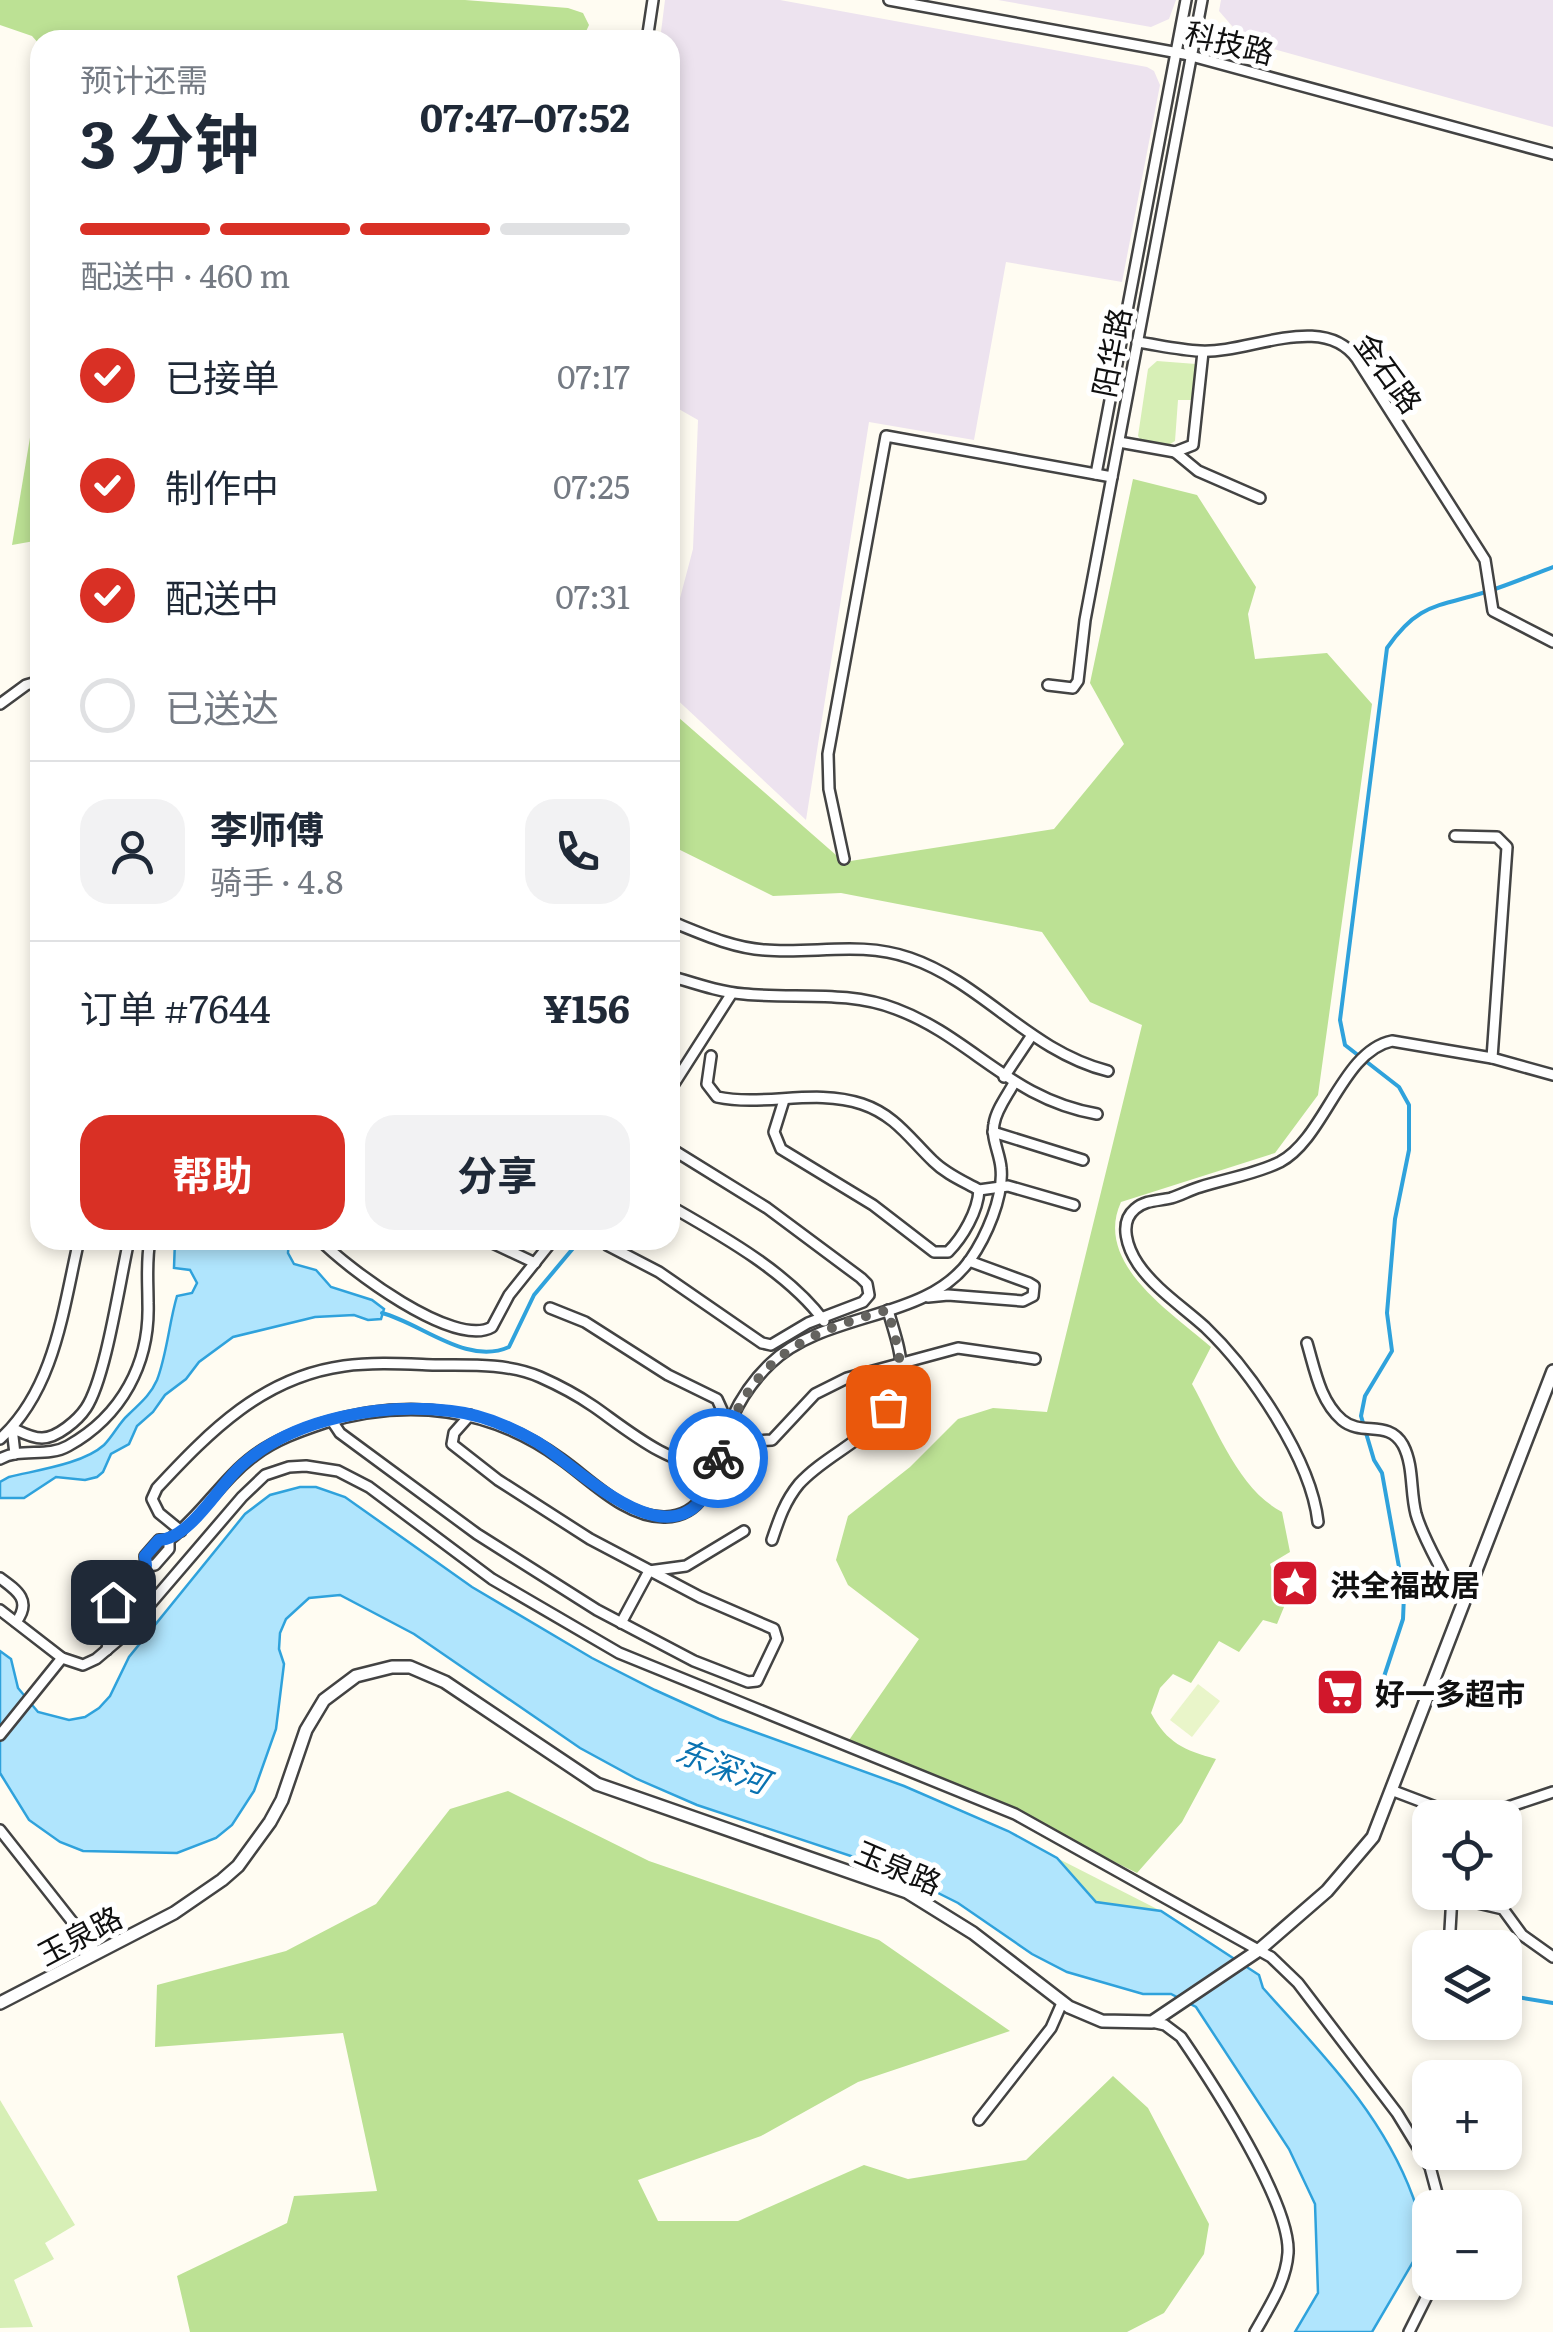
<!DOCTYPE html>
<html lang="zh">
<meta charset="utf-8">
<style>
:root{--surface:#fff;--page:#f2f2f3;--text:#1f2937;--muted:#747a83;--line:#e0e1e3;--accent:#d93025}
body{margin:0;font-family:Literata,"Noto Sans SC",serif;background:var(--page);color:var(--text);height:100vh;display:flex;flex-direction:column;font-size:38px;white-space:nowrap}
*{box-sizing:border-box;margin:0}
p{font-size:32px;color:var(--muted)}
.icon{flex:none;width:55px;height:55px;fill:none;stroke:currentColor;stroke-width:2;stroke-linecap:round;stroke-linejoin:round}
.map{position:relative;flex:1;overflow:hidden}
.drawer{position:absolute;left:30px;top:30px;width:650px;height:1220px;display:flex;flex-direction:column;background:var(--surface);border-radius:30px;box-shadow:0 5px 15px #0003}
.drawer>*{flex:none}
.buttons{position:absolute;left:1412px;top:1800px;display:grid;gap:20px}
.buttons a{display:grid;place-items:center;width:110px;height:110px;border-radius:20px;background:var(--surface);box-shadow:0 5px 15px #0003;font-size:50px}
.pin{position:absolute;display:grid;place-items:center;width:85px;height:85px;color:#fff;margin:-42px;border-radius:20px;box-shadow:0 5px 15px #0006}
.courier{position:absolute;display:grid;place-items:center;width:100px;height:100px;margin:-50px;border:8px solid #1a73e8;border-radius:50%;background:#fff;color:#222;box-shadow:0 2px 12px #0007}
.headline em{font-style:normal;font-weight:700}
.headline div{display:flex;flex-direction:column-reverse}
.headline{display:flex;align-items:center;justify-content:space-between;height:170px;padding:0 50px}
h1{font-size:65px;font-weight:700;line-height:75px}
.bar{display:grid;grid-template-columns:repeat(4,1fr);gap:15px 10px;align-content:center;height:120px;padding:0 50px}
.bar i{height:12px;border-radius:8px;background:var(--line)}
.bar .active{background:var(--accent)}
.bar p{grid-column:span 4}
.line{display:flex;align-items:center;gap:25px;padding:0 50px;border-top:2px solid var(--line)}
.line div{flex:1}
.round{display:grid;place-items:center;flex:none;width:105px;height:105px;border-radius:30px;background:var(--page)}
ol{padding:0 50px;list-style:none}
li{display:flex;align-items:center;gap:30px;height:110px}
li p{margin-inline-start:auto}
li .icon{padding:10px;border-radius:50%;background:var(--accent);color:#fff;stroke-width:4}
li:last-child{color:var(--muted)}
li i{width:55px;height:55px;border:5px solid var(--line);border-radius:50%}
.cta{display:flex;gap:20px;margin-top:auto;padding:20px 50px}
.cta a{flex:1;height:115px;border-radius:30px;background:var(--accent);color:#fff;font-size:40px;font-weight:700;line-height:115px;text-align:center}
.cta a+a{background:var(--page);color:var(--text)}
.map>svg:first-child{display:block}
</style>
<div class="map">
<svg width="1553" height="2332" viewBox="0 0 1553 2332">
<rect width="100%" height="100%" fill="#fffcf2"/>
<g fill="#ede3ef">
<path d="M665 0H780L1147 67 1154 71 1160 85 1122 282 1006 262 974 440 869 422 806 820 670 693V636L693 549 698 420 670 404V40H660Z"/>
<path d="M998 0H1176L1169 19 1151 27Z"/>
<path d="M1221 0H1553V127L1245 41 1219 11Z"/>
</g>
<g fill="#d7efb6">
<path d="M1157 361 1196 364 1194 400H1178L1175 441 1167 446 1143 443 1138 436 1148 369Z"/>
<path d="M1057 1858 1161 1911 1096 1902Z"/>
<path d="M0 2100 75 2225 45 2243 54 2259 14 2280 33 2327 0 2328Z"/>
</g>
<g fill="#bce194">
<path d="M0 0H465L568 8 583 13 589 25 582 40H40V45L32 36 0 25Z"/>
<path d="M40 393V540L12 545 37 396Z"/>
<path d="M1133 479 1197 495 1256 587 1248 614 1255 659 1327 653 1372 704 1318 1095 1275 1153 1121 1202C1093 1263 1171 1312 1211 1347L1192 1384C1216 1427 1238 1489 1282 1512L1290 1552 1270 1564 1284 1607 1277 1624 1263 1620 1239 1652 1219 1641 1191 1683 1173 1674 1160 1688 1151 1713C1167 1743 1184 1750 1216 1759L1182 1822 1137 1873 987 1799 847 1743 919 1639 848 1585 836 1560 848 1516 910 1467 958 1419 993 1408 1047 1412 1142 1025 1090 1002 1042 932 841 893 773 896 670 845V710L844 862 1054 829 1124 744 1090 683Z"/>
<path d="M508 1791 649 1861 879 1940 1010 2031 858 2082 761 2136 638 2180 658 2221H738L864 2165 908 2179 1026 2160 1113 2076 1148 2108 1209 2224 1204 2254 1164 2313 1127 2332H190L177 2276 287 2223 294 2196 377 2191 343 2033 155 2047 157 1985 286 1951 376 1904 450 1809Z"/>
</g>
<path fill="#e9f5c9" d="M1198 1684 1220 1701 1192 1737 1170 1720Z"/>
<g fill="#b0e5fd" stroke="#2fa2dc" stroke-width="2.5">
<path d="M175 1240H289L288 1253 294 1264 316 1270 331 1287 372 1300 384 1309 381 1319 368 1320 354 1315 315 1317 233 1337 199 1362 186 1379 165 1395 153 1412 137 1426 129 1444 111 1454 103 1472 97 1477 85 1480 56 1477 24 1498H0V1482L9 1477C37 1470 83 1464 104 1445 113 1436 119 1423 128 1415 139 1404 150 1396 157 1380 167 1354 169 1323 177 1296L192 1293 197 1283 190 1270 174 1268Z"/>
<path d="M300 1487H316L345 1497 472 1587 592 1658 655 1690 719 1719 904 1786 1008 1831 1057 1858 1096 1902 1161 1911 1259 1975 1263 1988C1321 2053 1382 2113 1413 2197 1419 2214 1425 2233 1420 2250L1372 2332H1295L1318 2293 1315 2204 1289 2149 1196 2007 1171 1994H1143L1067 1972 1032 1954 958 1903 890 1869 697 1805 637 1779 580 1748 414 1634 340 1595 309 1598 286 1619 280 1633 279 1649 284 1664 276 1729 254 1791 232 1825 216 1838 177 1853 83 1851 60 1842 29 1820 0 1773V1651L11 1659 18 1688 38 1712 69 1720 85 1717 99 1708 110 1696 129 1657 245 1514 270 1495Z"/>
</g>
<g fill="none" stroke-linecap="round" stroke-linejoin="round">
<g stroke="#2fa2dc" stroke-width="4">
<path d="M382 1313C421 1323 467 1366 509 1347L534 1295 580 1240"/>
<path d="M1374 1707 1403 1619 1404 1595 1382 1473 1374 1460 1361 1416 1365 1396 1392 1351 1387 1313 1395 1219 1409 1150V1105L1399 1087 1345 1045 1340 1020 1387 648C1416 606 1434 607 1479 594 1504 587 1529 576 1553 567"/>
<path d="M1505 1995 1553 2003"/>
</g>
<g stroke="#434343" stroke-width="14">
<g id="minor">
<path d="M889 0 1184 54 1553 154"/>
<path d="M647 40 653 0"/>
<path d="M1137 342C1158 345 1179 350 1200 351 1249 354 1323 311 1357 359L1485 560 1493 611 1553 642"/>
<path d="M1119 442 1175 452 1193 445 1203 352"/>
<path d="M1175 452 1198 471 1260 498"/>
<path d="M1096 474 1186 0"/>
<path d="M1048 685 1073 688 1078 681 1085 620 1202 0"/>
<path d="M0 704 26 685 40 681"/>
<path d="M1455 836 1497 837 1507 847 1492 1058 1553 1075"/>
<path d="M844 859 829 789 828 754 886 436 1112 477"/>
<path d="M670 921C700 933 732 948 765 950 814 954 861 941 910 958 983 983 1029 1051 1108 1071"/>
<path d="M670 976C694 983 719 992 744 994 795 999 848 990 896 1009 971 1037 1010 1099 1097 1114"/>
<path d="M711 1056 707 1084 717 1097C765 1107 815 1088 862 1104 895 1115 910 1139 933 1161 946 1174 963 1181 979 1190L1008 1186 1074 1205"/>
<path d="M1004 1077 1032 1035"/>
<path d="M670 1090 732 993"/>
<path d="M784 1100 774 1132 781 1149 873 1205 934 1252H948C963 1237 978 1211 979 1190"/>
<path d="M993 1132 1083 1160"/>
<path d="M670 1206C721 1235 789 1273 824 1321"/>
<path d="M320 1240C347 1268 454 1349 492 1327L509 1295 553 1240"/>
<path d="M486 1240 535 1263"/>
<path d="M607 1245 659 1272 762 1343 771 1345 808 1323 863 1302 869 1295 867 1284 861 1278 767 1208 670 1148"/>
<path d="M928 1297 948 1295 1023 1301 1033 1296 1034 1286 1029 1283 969 1261"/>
<path d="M550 1308 585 1322 668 1375 717 1399 722 1410 706 1461"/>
<path d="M1307 1343C1315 1370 1320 1401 1342 1420 1362 1437 1388 1419 1403 1445 1414 1466 1410 1491 1416 1514 1422 1535 1435 1557 1445 1577"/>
<path d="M332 1421 340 1433 477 1534 597 1610 694 1661 748 1682 757 1681 777 1639 774 1629 700 1597 590 1539 498 1480 452 1444 454 1433 470 1415"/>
<path d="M0 1439C55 1389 63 1309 79 1240"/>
<path d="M755 1441 772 1440 815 1394 847 1378 958 1348 1035 1359"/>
<path d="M15 1454 12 1428C21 1432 31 1438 42 1438 57 1438 78 1420 86 1408 106 1378 120 1279 129 1240"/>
<path d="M0 1459C21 1447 47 1458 68 1446 122 1416 150 1363 148 1303 148 1281 146 1261 150 1240"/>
<path d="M1318 1522C1311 1459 1251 1371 1205 1327 1183 1307 1155 1289 1138 1264 1128 1249 1118 1223 1135 1209 1145 1200 1159 1201 1171 1198 1181 1195 1190 1190 1200 1187 1225 1179 1256 1174 1280 1162 1325 1138 1342 1051 1392 1041L1492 1058"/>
<path d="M181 1531 159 1513 152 1499 157 1488C210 1431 263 1377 344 1366 374 1362 405 1364 435 1365 469 1365 508 1363 540 1377 558 1385 577 1395 593 1406 617 1422 677 1473 706 1461L715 1470"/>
<path d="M169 1540C202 1515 222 1479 255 1455 275 1440 300 1431 324 1423 407 1398 490 1407 561 1459 591 1480 626 1518 665 1517 716 1516 716 1453 732 1418 741 1398 755 1378 771 1363 827 1310 926 1322 970 1260 986 1237 1004 1197 1001 1168 1000 1154 991 1138 994 1124 996 1110 1007 1096 1014 1083"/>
<path d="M772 1540C779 1519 785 1501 799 1484 833 1446 898 1431 901 1371 902 1352 893 1329 888 1310"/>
<path d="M0 1578C18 1591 32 1601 16 1622"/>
<path d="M0 1610 62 1658 83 1665 96 1659 122 1637 242 1497 265 1475 289 1467 306 1466 338 1471 369 1487 492 1579 619 1653 1015 1814 1271 1957 1298 1983 1397 2113 1430 2167 1441 2208"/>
<path d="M621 1623 649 1571 686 1566 744 1531"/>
<path d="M107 1650 113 1602 146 1566 155 1565 169 1549V1540H159L145 1556 146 1566"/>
<path d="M0 1735 62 1658"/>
<path d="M1391 1790 1449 1812 1502 1809 1553 1792"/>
<path d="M0 1830 97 1953"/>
<path d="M1452 1897 1503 1909 1522 1935 1553 1957"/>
<path d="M1449 1948 1452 1895"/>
<path d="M1152 2022 1165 2025 1181 2037C1211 2081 1291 2203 1288 2253 1286 2282 1269 2307 1255 2332"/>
<path d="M979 2120 1051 2028 1062 2003"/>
<path d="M1409 2332 1434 2282"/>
</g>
</g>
<g stroke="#434343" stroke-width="16">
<path id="tertiary" d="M0 2003 174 1913 222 1880 238 1866 270 1822 282 1800 306 1730 324 1700 356 1676 392 1667H410L445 1682 597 1784 907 1892 973 1933 1069 2007 1102 2021 1152 2022 1259 1950 1327 1891 1373 1837 1553 1371"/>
</g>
<use href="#minor" stroke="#fff" stroke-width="9"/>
<use href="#tertiary" stroke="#fff" stroke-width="11"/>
</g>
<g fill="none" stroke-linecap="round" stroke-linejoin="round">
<path stroke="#64635f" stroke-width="10" stroke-dasharray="0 18" d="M718 1458C748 1362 796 1335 888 1310 898 1352 908 1366 888 1407"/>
<path stroke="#1a73e8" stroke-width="12" d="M113 1602 146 1566 145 1556 159 1540C190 1539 219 1485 242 1465 295 1417 382 1403 451 1411 481 1414 511 1427 537 1442 577 1466 663 1559 706 1494 712 1484 715 1470 718 1458"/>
</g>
<defs>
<g id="sight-square" transform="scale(2.5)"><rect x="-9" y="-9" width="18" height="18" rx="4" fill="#d1172b" stroke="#fff"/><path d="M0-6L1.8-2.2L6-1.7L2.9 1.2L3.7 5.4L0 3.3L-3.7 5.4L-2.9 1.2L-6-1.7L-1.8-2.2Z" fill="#fff"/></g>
<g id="supermarket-square" transform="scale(2.5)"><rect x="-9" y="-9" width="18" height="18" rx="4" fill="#d1172b" stroke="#fff"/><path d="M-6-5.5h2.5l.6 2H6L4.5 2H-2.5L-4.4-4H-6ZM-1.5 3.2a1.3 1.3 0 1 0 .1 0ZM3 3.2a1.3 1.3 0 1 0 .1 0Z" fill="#fff"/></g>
</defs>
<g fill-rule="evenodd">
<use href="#sight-square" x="1295" y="1583"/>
<use href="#supermarket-square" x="1340" y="1692"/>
</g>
<g text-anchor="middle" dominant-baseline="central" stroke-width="10" stroke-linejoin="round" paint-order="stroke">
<g font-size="30" fill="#101010" stroke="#fff">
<text transform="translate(1230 41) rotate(14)">科技路</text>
<text transform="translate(1110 352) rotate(-79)">阳华路</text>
<text transform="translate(1390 372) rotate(54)">金石路</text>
<text transform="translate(899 1866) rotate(23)">玉泉路</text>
<text transform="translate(79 1934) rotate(-28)">玉泉路</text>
</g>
<g font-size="30" font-weight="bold" fill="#101010" stroke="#fff" text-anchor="start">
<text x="1330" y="1583">洪全福故居</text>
<text x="1375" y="1692">好一多超市</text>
</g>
<g font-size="32" font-style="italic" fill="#0972b1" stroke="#fff">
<text transform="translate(723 1764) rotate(21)">东深河</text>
</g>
</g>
</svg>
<div class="buttons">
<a><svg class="icon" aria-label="locate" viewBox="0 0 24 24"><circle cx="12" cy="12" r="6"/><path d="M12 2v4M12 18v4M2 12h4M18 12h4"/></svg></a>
<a><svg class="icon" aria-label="layers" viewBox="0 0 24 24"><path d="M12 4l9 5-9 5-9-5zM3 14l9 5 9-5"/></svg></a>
<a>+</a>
<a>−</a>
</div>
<div class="pin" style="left:888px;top:1407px;background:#ea580c"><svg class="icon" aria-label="bag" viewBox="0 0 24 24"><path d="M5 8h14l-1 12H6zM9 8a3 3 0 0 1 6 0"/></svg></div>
<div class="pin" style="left:113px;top:1602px;background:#1f2937"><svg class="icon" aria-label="home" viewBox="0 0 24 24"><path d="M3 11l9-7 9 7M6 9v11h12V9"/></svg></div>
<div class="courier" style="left:718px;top:1458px"><svg class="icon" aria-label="bike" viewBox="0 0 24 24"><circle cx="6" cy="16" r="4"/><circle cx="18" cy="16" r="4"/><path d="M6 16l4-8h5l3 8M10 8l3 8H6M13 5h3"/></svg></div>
<section class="drawer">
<div class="headline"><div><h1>3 分钟</h1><p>预计还需</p></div><em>07:47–07:52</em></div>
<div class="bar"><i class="active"></i><i class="active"></i><i class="active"></i><i></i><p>配送中 · 460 m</p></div>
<ol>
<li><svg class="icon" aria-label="check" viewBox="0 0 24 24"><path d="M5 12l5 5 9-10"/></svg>已接单<p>07:17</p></li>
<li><svg class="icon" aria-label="check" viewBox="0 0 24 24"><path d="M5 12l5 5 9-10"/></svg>制作中<p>07:25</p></li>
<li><svg class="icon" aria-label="check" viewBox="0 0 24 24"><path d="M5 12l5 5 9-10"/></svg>配送中<p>07:31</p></li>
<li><i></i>已送达</li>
</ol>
<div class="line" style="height:180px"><a class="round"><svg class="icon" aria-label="person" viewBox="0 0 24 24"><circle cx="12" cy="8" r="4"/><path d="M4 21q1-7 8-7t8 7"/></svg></a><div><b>李师傅</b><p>骑手 · 4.8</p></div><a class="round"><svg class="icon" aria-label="phone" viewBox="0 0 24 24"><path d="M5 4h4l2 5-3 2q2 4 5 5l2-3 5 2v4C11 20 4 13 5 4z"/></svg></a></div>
<div class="line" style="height:130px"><div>订单 #7644</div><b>¥156</b></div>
<div class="cta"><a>帮助</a><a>分享</a></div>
</section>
</div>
